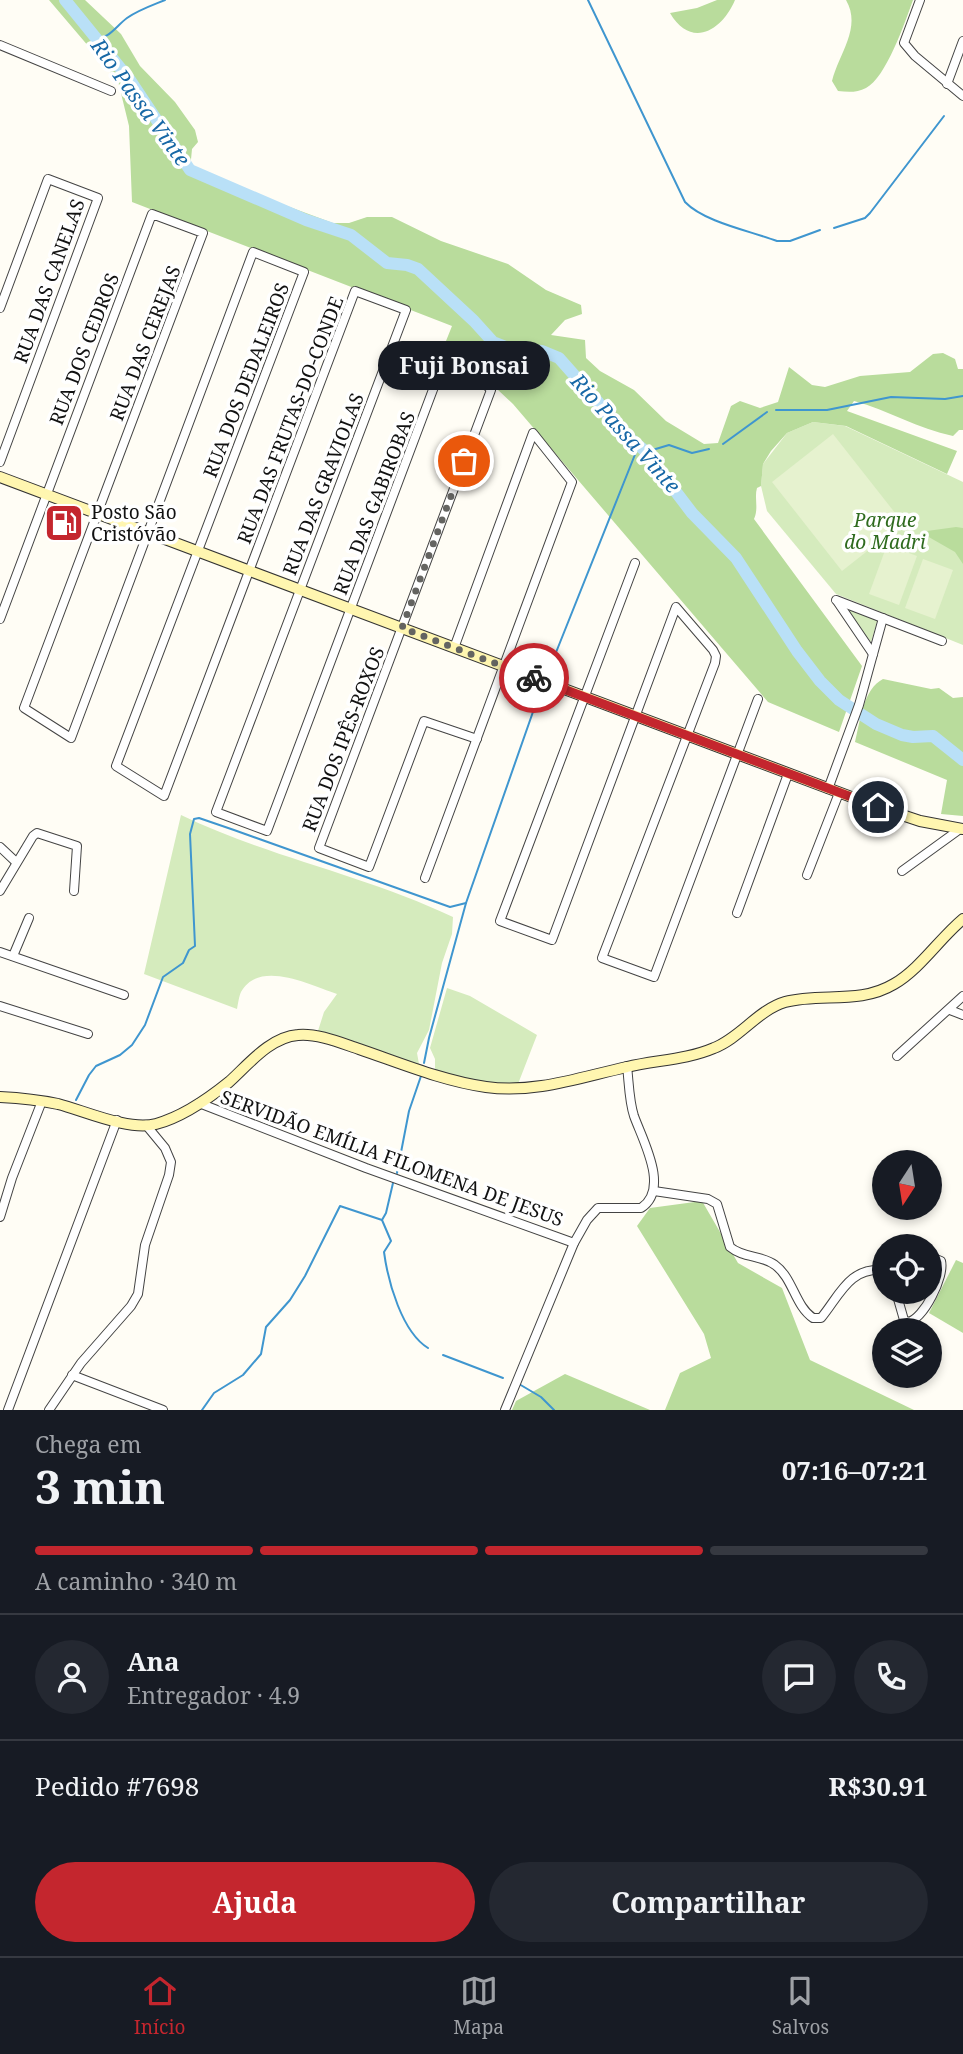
<!DOCTYPE html>
<html lang="pt">
<meta charset="utf-8">
<style>
:root{--surface:#171b24;--page:#242831;--text:#f1f3f6;--muted:#9ea1a6;--line:#363941;--accent:#c4262e}
body{margin:0;font-family:"Noto Serif",serif;background:var(--page);color:var(--text);height:100vh;display:flex;flex-direction:column;font-size:26px;white-space:nowrap}
*{box-sizing:border-box;margin:0}
p{font-size:23px;color:var(--muted)}
.icon{flex:none;width:38px;height:38px;fill:none;stroke:currentColor;stroke-width:2;stroke-linecap:round;stroke-linejoin:round}
.map{position:relative;height:1410px;overflow:hidden}
.sheet{display:flex;flex-direction:column;background:var(--surface);flex:1}
.sheet>*{flex:none}
.needle{width:46px;rotate:192deg}
.controls{position:absolute;left:872px;top:1150px;display:grid;gap:14px}
.controls a{display:grid;place-items:center;width:70px;height:70px;border-radius:50%;background:var(--surface);box-shadow:0 4px 10px #0003;font-size:35px}
.pin{position:absolute;display:grid;place-items:center;width:60px;height:60px;color:#fff;margin:-30px;border:4px solid #fff;border-radius:50%;box-shadow:0 2px 7px #0007}
.courier{position:absolute;display:grid;place-items:center;width:70px;height:70px;margin:-35px;border:5px solid #c4262e;border-radius:50%;background:#fff;color:#222;box-shadow:0 2px 9px #0007}
.bubble{position:absolute;height:49px;border-radius:24px;background:var(--surface);box-shadow:0 4px 10px #0003;font-size:23px;font-weight:700;line-height:49px;text-align:center}
.headline em{font-style:normal;font-weight:700}
.headline div{display:flex;flex-direction:column-reverse}
.headline{display:flex;align-items:center;justify-content:space-between;height:119px;padding:0 35px}
h1{font-size:46px;font-weight:700;line-height:52px}
.bar{display:grid;grid-template-columns:repeat(4,1fr);gap:10px 7px;align-content:center;height:84px;padding:0 35px}
.bar i{height:9px;border-radius:5px;background:var(--line)}
.bar .on{background:var(--accent)}
.bar p{grid-column:span 4}
.line{display:flex;align-items:center;gap:18px;padding:0 35px;border-top:2px solid var(--line)}
.line div{flex:1}
.round{display:grid;place-items:center;flex:none;width:74px;height:74px;border-radius:37px;background:var(--page)}
.primary-button{display:flex;gap:14px;margin-top:auto;padding:14px 35px}
.primary-button a{flex:1;height:80px;border-radius:42px;background:var(--accent);color:#fff;font-size:28px;font-weight:700;line-height:80px;text-align:center}
.primary-button a+a{background:var(--page);color:var(--text)}
.dock{display:flex;justify-content:space-around;align-items:center;height:98px;border-top:2px solid var(--line);background:var(--surface);font-size:19px;color:var(--muted)}
.dock a{display:grid;justify-items:center;gap:4px}
.dock .on{color:var(--accent)}
.map>svg:first-child{display:block}
</style>
<div class="map">
<svg width="963" height="1410" viewBox="0 0 963 1410">
<rect width="100%" height="100%" fill="#fffdf5"/>
<g fill="#d5ebbd">
<path d="M813 422 845 426 963 482V645L836 594 767 511 761 486 763 464 787 433Z"/>
<path d="M847 607 878 618 871 642 848 613Z"/>
<path d="M181 815C268 857 365 875 453 917L452 934 442 963 429 1030 417 1053 419 1064 317 1034 324 1012 337 994C310 985 259 959 241 992 239 996 238 1004 237 1009L144 974Z"/>
<path d="M447 988 470 996 537 1035 518 1084 492 1085 435 1071V1059L430 1048Z"/>
</g>
<g fill="#b9dc9c">
<path d="M49 0H85L121 34 140 66 175 102 195 130 198 142 192 149 190 170 333 223H349L367 217H392L441 241 508 264 546 290 581 305 582 314 565 320 551 335 585 340 586 358 600 371 634 390 666 421 704 444 718 443 731 406 740 401 760 408 778 402 789 367 812 385 825 387 860 376 910 372 933 354 943 353 955 359 958 369H963V430H959L953 436C918 429 888 410 854 401L847 411 957 451 947 474 846 426 813 422 787 433 771 451 763 464 761 486 757 488C754 498 759 508 754 519L862 666 839 732 768 702 513 404 446 341 452 326 132 202 129 126 118 81Z"/>
<path d="M717 0H735C722 31 691 49 670 13L697 8Z"/>
<path d="M846 0H913C905 22 886 78 866 88 857 93 847 92 838 91L832 81C839 53 862 28 846 0Z"/>
<path d="M956 527 963 528V564L955 552 927 536V531Z"/>
<path d="M883 679 931 689 939 688 953 698 963 697V816L941 814 947 780 855 742C860 722 863 689 883 679Z"/>
<path d="M702 1201 738 1263 782 1288 810 1360 914 1410H665L680 1373 711 1358 704 1334 637 1226 650 1208Z"/>
<path d="M956 1260 963 1263V1333L929 1313Z"/>
<path d="M565 1374 650 1410H512L516 1401Z"/>
</g>
<g fill="#e6f2cf">
<path d="M833 434 903 523 842 571 772 482Z"/>
<path d="M887 545 917 556 899 605 869 594Z"/>
<path d="M923 559 953 570 935 619 905 608Z"/>
</g>
<g fill="none" stroke-linecap="round" stroke-linejoin="round">
<g stroke="#3f96cf" stroke-width="2">
<path d="M588 0 685 202C704 222 750 231 777 241H790L820 230"/>
<path d="M93 38C108 41 116 26 127 18 138 10 153 5 165 0"/>
<path d="M834 228 865 218 870 213 944 116"/>
<path d="M776 410H827L891 397 945 399 963 396"/>
<path d="M723 444 767 412"/>
<path d="M644 450 649 451 669 445 692 453 709 449"/>
<path d="M549 670 636 452V443"/>
<path d="M424 1063 429 1038 466 903 541 689"/>
<path d="M76 1100 89 1075 96 1066 120 1055 132 1045 145 1025 163 977 183 963 189 950 195 946 190 834 194 819 199 818 234 830 450 907 466 903"/>
<path d="M397 1173 409 1111 421 1076"/>
<path d="M393 1183 386 1213 382 1220 391 1241 384 1252C388 1282 402 1332 428 1348"/>
<path d="M443 1355 503 1378"/>
<path d="M519 1384 541 1397 554 1410"/>
<path d="M202 1410 214 1393 243 1375 261 1354 266 1327 290 1300 305 1276 340 1206 382 1220"/>
</g>
<path stroke="#b9e0f7" stroke-width="12" d="M65 0 130 80 190 170 306 220 351 235 387 263 407 265 418 269 474 321 493 342 511 349 542 351 559 358 598 402 615 426 644 450 692 513 736 558 797 651 820 681 839 700 876 724 902 735 913 737 933 736 963 760"/>
<g stroke="#444" stroke-width="10">
<g id="minor">
<path d="M920 0 904 43 915 56 963 96"/>
<path d="M0 45 111 91"/>
<path d="M947 84 963 41"/>
<path d="M0 308 48 179 98 198 0 462"/>
<path d="M635 563 500 921 552 940 676 607 713 650 716 656 715 663 602 958 654 977 758 699"/>
<path d="M836 600 942 641"/>
<path d="M837 601 873 654"/>
<path d="M0 619 152 214 203 233 24 708 71 738 253 252 304 272 116 766 164 796 355 291 406 310 216 812 267 831 449 347 491 390 319 848 369 867 424 721 477 739"/>
<path d="M828 789 859 705 883 618"/>
<path d="M0 847 16 862"/>
<path d="M902 871 960 829"/>
<path d="M807 875 839 793"/>
<path d="M425 878 572 482 533 433 454 648"/>
<path d="M0 891 33 836 37 833 77 846 74 891"/>
<path d="M737 913 788 774"/>
<path d="M0 952 124 995"/>
<path d="M13 956 29 918"/>
<path d="M0 1006 88 1034"/>
<path d="M950 1010 963 1015"/>
<path d="M897 1056 963 996"/>
<path d="M199 1103 366 1168 574 1243"/>
<path d="M654 1191 708 1199 717 1204 730 1247C743 1258 762 1255 775 1265 793 1278 795 1306 813 1318H821C840 1295 849 1267 884 1270"/>
<path d="M0 1217 12 1178 42 1101"/>
<path d="M896 1292 904 1320 908 1322C924 1319 945 1276 941 1261L929 1256"/>
<path d="M72 1375 163 1410"/>
<path d="M8 1410 117 1120"/>
<path d="M49 1410 81 1363 131 1306 138 1294 145 1245 169 1175 171 1162 165 1148 146 1125"/>
<path d="M505 1410 574 1243 587 1220 598 1208H641C670 1189 643 1141 634 1116 629 1101 629 1083 627 1066"/>
</g>
</g>
<g stroke="#333" stroke-width="12">
<g id="secondary">
<path d="M0 477 878 807 920 821 963 829"/>
<path d="M0 1097C19 1098 39 1100 58 1104 85 1111 128 1131 156 1124 182 1117 208 1099 229 1082 248 1065 270 1037 298 1035 317 1033 341 1043 359 1049 400 1063 443 1081 486 1087 534 1094 581 1077 627 1067 656 1060 686 1060 714 1048 740 1038 758 1010 785 1002 821 992 859 1005 894 984 920 969 939 939 963 919"/>
</g>
</g>
<use href="#minor" stroke="#fff" stroke-width="8"/>
<use href="#secondary" stroke="#fff6b0" stroke-width="10"/>
</g>
<g fill="none" stroke-linecap="round" stroke-linejoin="round">
<path stroke="#646461" stroke-width="7" stroke-dasharray="0 12.6" d="M464 461 402 628 534 678"/>
<path stroke="#c4262e" stroke-width="9" d="M534 678 878 807"/>
</g>
<defs>
<g id="fuel-square" transform="scale(2.0125)"><rect x="-9" y="-9" width="18" height="18" rx="4" fill="#c4262e" stroke="#fff"/><path d="M-5.5-6h7V0h2V4h1.3V-2.5L3-4.5l.8-.8L6-3V5H2.5V1h-1V6h-7ZM-4.2-4.7v3.2H.2V-4.7Z" fill="#fff"/></g>
</defs>
<g fill-rule="evenodd">
<use href="#fuel-square" x="64" y="523"/>
</g>
<g text-anchor="middle" dominant-baseline="central" stroke-width="7" stroke-linejoin="round" paint-order="stroke">
<g font-size="19" fill="#111" stroke="#fff">
<text transform="translate(49 281) rotate(-70)">RUA DAS CANELAS</text>
<text transform="translate(145 343) rotate(-69)">RUA DAS CEREJAS</text>
<text transform="translate(84 349) rotate(-69)">RUA DOS CEDROS</text>
<text transform="translate(246 380) rotate(-69)">RUA DOS DEDALEIROS</text>
<text transform="translate(290 420) rotate(-69)">RUA DAS FRUTAS-DO-CONDE</text>
<text transform="translate(323 484) rotate(-69)">RUA DAS GRAVIOLAS</text>
<text transform="translate(374 503) rotate(-69)">RUA DAS GABIROBAS</text>
<text transform="translate(343 739) rotate(-69)">RUA DOS IPÊS-ROXOS</text>
<text transform="translate(392 1158) rotate(20)">SERVIDÃO EMÍLIA FILOMENA DE JESUS</text>
</g>
<g font-size="19" fill="#111" stroke="#fff" text-anchor="start">
<text x="91" y="512">Posto São<tspan x="91" dy="22">Cristóvão</tspan></text>
</g>
<g font-size="19" font-style="italic" fill="#2f6b1f" stroke="#fff">
<text x="885" y="520">Parque<tspan x="885" dy="22">do Madri</tspan></text>
</g>
<g font-size="21" font-style="italic" fill="#1768a6" stroke="#fff">
<text transform="translate(141 102) rotate(54)">Rio Passa Vinte</text>
<text transform="translate(626 433) rotate(48)">Rio Passa Vinte</text>
</g>
</g>
</svg>
<div class="controls">
<a><svg class="needle" viewBox="-14 -14 28 28"><path d="M0-13l5 13h-10z" fill="#e53935"/><path d="M0 13l5-13h-10z" fill="#9ea1a6"/></svg></a>
<a><svg class="icon" aria-label="locate" viewBox="0 0 24 24"><circle cx="12" cy="12" r="6"/><path d="M12 2v4M12 18v4M2 12h4M18 12h4"/></svg></a>
<a><svg class="icon" aria-label="layers" viewBox="0 0 24 24"><path d="M12 4l9 5-9 5-9-5zM3 14l9 5 9-5"/></svg></a>
</div>
<div class="pin" style="left:464px;top:461px;background:#ea580c"><svg class="icon" aria-label="bag" viewBox="0 0 24 24"><path d="M5 8h14l-1 12H6zM9 8a3 3 0 0 1 6 0"/></svg></div>
<div class="pin" style="left:878px;top:807px;background:#1f2937"><svg class="icon" aria-label="home" viewBox="0 0 24 24"><path d="M3 11l9-7 9 7M6 9v11h12V9"/></svg></div>
<div class="courier" style="left:534px;top:678px"><svg class="icon" aria-label="bike" viewBox="0 0 24 24"><circle cx="6" cy="16" r="4"/><circle cx="18" cy="16" r="4"/><path d="M6 16l4-8h5l3 8M10 8l3 8H6M13 5h3"/></svg></div>
<div class="bubble" style="left:378px;top:341px;width:172px">Fuji Bonsai</div>
</div>
<section class="sheet">
<div class="headline"><div><h1>3 min</h1><p>Chega em</p></div><em>07:16–07:21</em></div>
<div class="bar"><i class="on"></i><i class="on"></i><i class="on"></i><i></i><p>A caminho · 340 m</p></div>
<div class="line" style="height:126px"><a class="round"><svg class="icon" aria-label="person" viewBox="0 0 24 24"><circle cx="12" cy="8" r="4"/><path d="M4 21q1-7 8-7t8 7"/></svg></a><div><b>Ana</b><p>Entregador · 4.9</p></div><a class="round"><svg class="icon" aria-label="chat" viewBox="0 0 24 24"><path d="M4 5h16v11H9l-5 4z"/></svg></a><a class="round"><svg class="icon" aria-label="phone" viewBox="0 0 24 24"><path d="M5 4h4l2 5-3 2q2 4 5 5l2-3 5 2v4C11 20 4 13 5 4z"/></svg></a></div>
<div class="line" style="height:91px"><div>Pedido #7698</div><b>R$30.91</b></div>
<div class="primary-button"><a>Ajuda</a><a>Compartilhar</a></div>
</section>
<nav class="dock">
<a class="on"><svg class="icon" aria-label="home" viewBox="0 0 24 24"><path d="M3 11l9-7 9 7M6 9v11h12V9"/></svg>Início</a>
<a><svg class="icon" aria-label="map" viewBox="0 0 24 24"><path d="M3 6l6-2 6 2 6-2v14l-6 2-6-2-6 2zM9 4v14M15 6v14"/></svg>Mapa</a>
<a><svg class="icon" aria-label="saved" viewBox="0 0 24 24"><path d="M7 4h10v16l-5-4-5 4z"/></svg>Salvos</a>
</nav>
